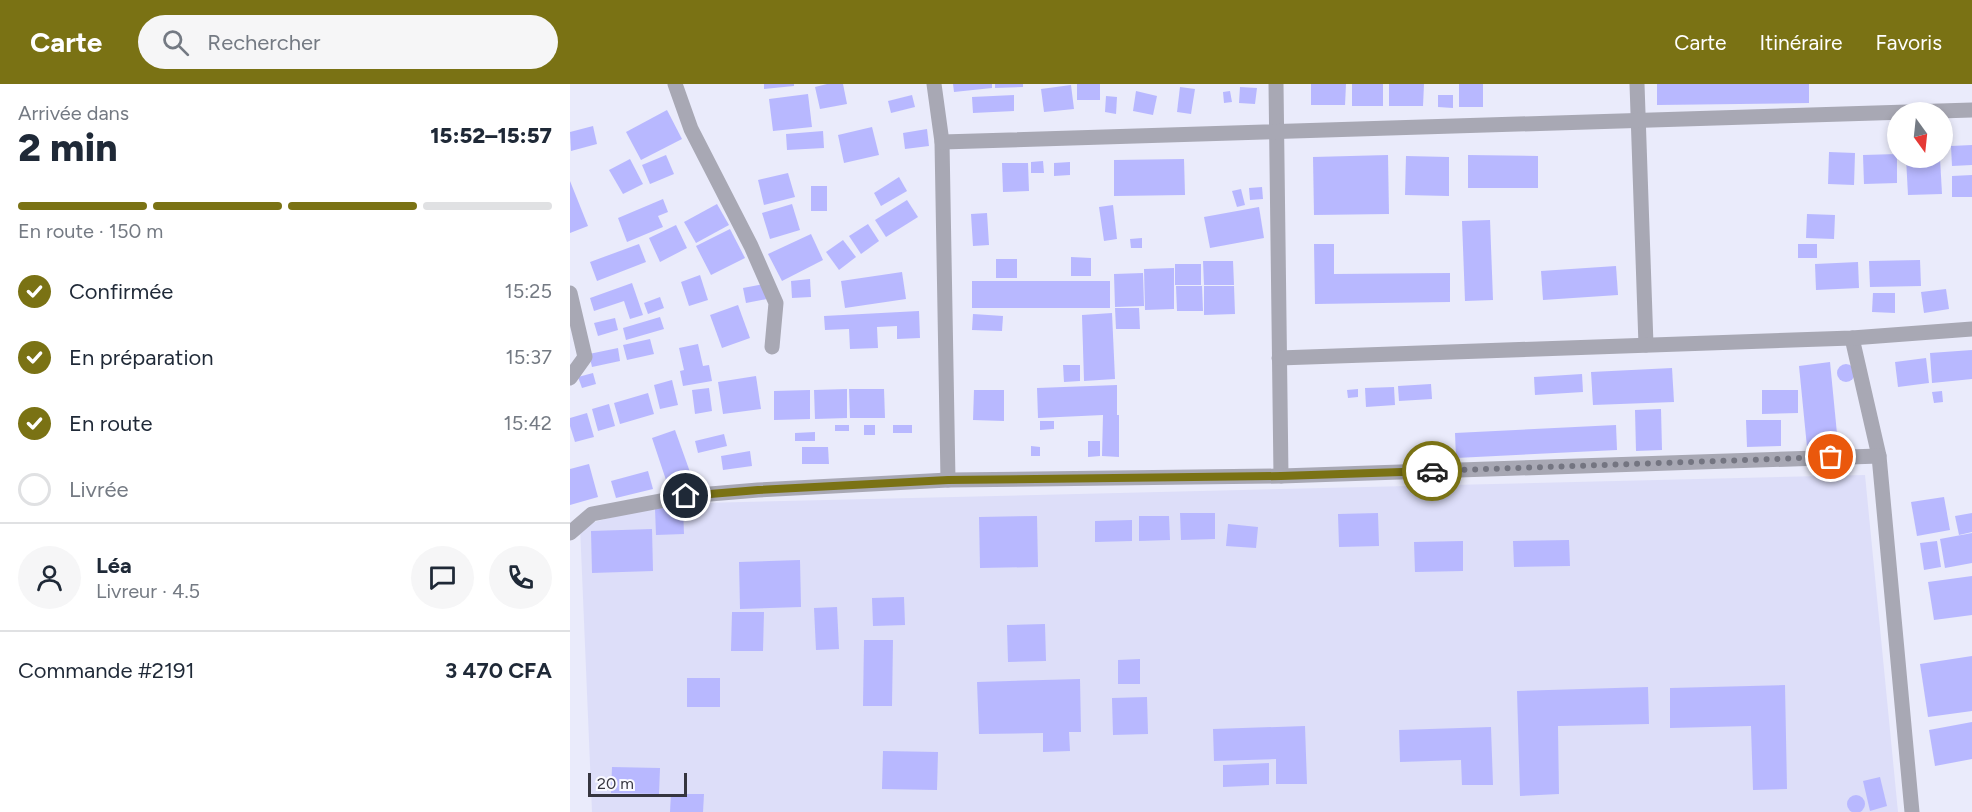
<!DOCTYPE html>
<html lang="fr">
<meta charset="utf-8">
<style>
:root{--surface:#fff;--page:#f6f6f7;--text:#1f2937;--muted:#747a83;--line:#e0e1e3;--accent:#7a7214}
body{margin:0;font-family:Figtree,sans-serif;background:var(--page);color:var(--text);height:100vh;display:flex;flex-direction:column;font-size:22px;white-space:nowrap}
*{box-sizing:border-box;margin:0}
p{font-size:20px;color:var(--muted)}
.icon{flex:none;width:33px;height:33px;fill:none;stroke:currentColor;stroke-width:2;stroke-linecap:round;stroke-linejoin:round}
.map{position:relative;flex:1;overflow:hidden}
.sheet{display:flex;flex-direction:column;background:var(--surface);width:570px}
.sheet>*{flex:none}
.needle{width:39px;rotate:165deg}
.buttons{position:absolute;left:1317px;top:18px;display:grid;gap:12px}
.buttons a{display:grid;place-items:center;width:66px;height:66px;border-radius:50%;background:var(--surface);box-shadow:0 3px 9px #0003;font-size:30px}
.scale{position:absolute;left:18px;bottom:15px;width:99px;box-sizing:border-box;padding-left:6px;border:3px solid #35353f;border-top:0;font-size:16px;line-height:21px;white-space:nowrap;color:#35353f;-webkit-text-stroke:4px #f9f9ff;paint-order:stroke}
.pin{position:absolute;display:grid;place-items:center;width:51px;height:51px;color:#fff;margin:-26px;border:3px solid #fff;border-radius:50%;box-shadow:0 2px 6px #0007}
.courier{position:absolute;display:grid;place-items:center;width:60px;height:60px;margin:-30px;border:4px solid #7a7214;border-radius:50%;background:#fff;color:#222;box-shadow:0 2px 8px #0007}
.overview em{font-style:normal;font-weight:800}
.overview div{display:flex;flex-direction:column-reverse}
.overview{display:flex;align-items:center;justify-content:space-between;height:102px;padding:0 18px}
h1{font-size:39px;font-weight:800;line-height:45px}
.bar{display:grid;grid-template-columns:repeat(4,1fr);gap:9px 6px;align-content:center;height:72px;padding:0 18px}
.bar i{height:8px;border-radius:4px;background:var(--line)}
.bar .selected{background:var(--accent)}
.bar p{grid-column:span 4}
.line{display:flex;align-items:center;gap:15px;padding:0 18px;border-top:2px solid var(--line)}
.line div{flex:1}
.round{display:grid;place-items:center;flex:none;width:63px;height:63px;border-radius:32px;background:var(--page)}
ol{padding:0 18px;list-style:none}
li{display:flex;align-items:center;gap:18px;height:66px}
li p{margin-inline-start:auto}
li .icon{padding:6px;border-radius:50%;background:var(--accent);color:#fff;stroke-width:4}
li:last-child{color:var(--muted)}
li i{width:33px;height:33px;border:3px solid var(--line);border-radius:50%}
header{display:flex;align-items:center;gap:36px;box-sizing:border-box;height:84px;padding:0 30px;background:var(--accent);color:#fff}
header strong{font-size:28px}
nav{display:flex;gap:33px;margin-inline-start:auto;font-size:21px}
.search{width:420px;height:54px;background:var(--page);display:flex;align-items:center;gap:15px;box-sizing:border-box;padding:0 21px;border-radius:33px;color:var(--muted);font-size:22px}
main{display:flex;flex:1;min-height:0}
.map>svg:first-child{display:block}
</style>
<header>
<strong>Carte</strong>
<div class="search"><svg class="icon" aria-label="search" viewBox="0 0 24 24"><circle cx="10" cy="10" r="6"/><path d="M15 15l6 6"/></svg>Rechercher</div>
<nav><a>Carte</a><a>Itinéraire</a><a>Favoris</a></nav>
</header>
<main>
<section class="sheet">
<div class="overview"><div><h1>2 min</h1><p>Arrivée dans</p></div><em>15:52–15:57</em></div>
<div class="bar"><i class="selected"></i><i class="selected"></i><i class="selected"></i><i></i><p>En route · 150 m</p></div>
<ol>
<li><svg class="icon" aria-label="check" viewBox="0 0 24 24"><path d="M5 12l5 5 9-10"/></svg>Confirmée<p>15:25</p></li>
<li><svg class="icon" aria-label="check" viewBox="0 0 24 24"><path d="M5 12l5 5 9-10"/></svg>En préparation<p>15:37</p></li>
<li><svg class="icon" aria-label="check" viewBox="0 0 24 24"><path d="M5 12l5 5 9-10"/></svg>En route<p>15:42</p></li>
<li><i></i>Livrée</li>
</ol>
<div class="line" style="height:108px"><a class="round"><svg class="icon" aria-label="person" viewBox="0 0 24 24"><circle cx="12" cy="8" r="4"/><path d="M4 21q1-7 8-7t8 7"/></svg></a><div><b>Léa</b><p>Livreur · 4.5</p></div><a class="round"><svg class="icon" aria-label="chat" viewBox="0 0 24 24"><path d="M4 5h16v11H9l-5 4z"/></svg></a><a class="round"><svg class="icon" aria-label="phone" viewBox="0 0 24 24"><path d="M5 4h4l2 5-3 2q2 4 5 5l2-3 5 2v4C11 20 4 13 5 4z"/></svg></a></div>
<div class="line" style="height:78px"><div>Commande #2191</div><b>3 470 CFA</b></div>
</section>
<div class="map">
<svg width="1402" height="728" viewBox="0 0 1402 728">
<rect width="100%" height="100%" fill="#eaebfb"/>
<path fill="#dddef9" d="M1295 391 1328 728H22L10 442 90 420Z"/>
<g fill="#b8b8ff">
<path d="M194 0H224V2L194 5Z"/>
<path d="M257 0H273L277 20 250 25 245 3Z"/>
<path d="M383 0H422V4L384 8Z"/>
<path d="M425 0H453V3L425 4Z"/>
<rect x="507" y="0" width="23" height="16"/>
<path d="M741 0H776L775 21H741Z"/>
<rect x="782" y="0" width="31" height="22"/>
<path d="M819 0H854L853 22H819Z"/>
<rect x="889" y="0" width="24" height="23"/>
<path d="M1087 0H1239V19L1087 21Z"/>
<path d="M501 1 504 25 474 28 471 5Z"/>
<path d="M610 3 625 5 621 30 607 28Z"/>
<path d="M670 3 687 4 685 20 669 19Z"/>
<path d="M566 7 587 12 583 31 563 27Z"/>
<path d="M660 7 662 18 654 19 653 8Z"/>
<path d="M238 10 242 43 203 47 199 15Z"/>
<path d="M342 11 345 23 321 29 318 17Z"/>
<path d="M444 11V27L403 29 402 13Z"/>
<path d="M868 11H883V24L868 23Z"/>
<path d="M536 12 547 13 546 30 535 28Z"/>
<path d="M97 26 112 55 71 76 56 48Z"/>
<path d="M23 42 27 60 1 67 0 48Z"/>
<path d="M302 43 309 71 274 79 268 51Z"/>
<path d="M357 45 359 62 335 65 333 49Z"/>
<path d="M253 47 254 64 217 66 216 50Z"/>
<path d="M1402 61V81L1382 82 1381 62Z"/>
<path d="M1259 68 1285 69 1284 101 1258 100Z"/>
<path d="M1327 70V99L1294 100 1293 71Z"/>
<path d="M96 71 104 90 80 100 72 81Z"/>
<path d="M818 71 819 130 744 131 743 73Z"/>
<path d="M898 71 968 72V104H898Z"/>
<path d="M836 72 879 73V112L835 111Z"/>
<path d="M1336 74H1370L1372 110 1338 111Z"/>
<path d="M60 75 73 100 53 110 39 86Z"/>
<path d="M614 75 615 111 544 112V76Z"/>
<path d="M473 77 474 89H461V78Z"/>
<path d="M500 78V91L484 92V79Z"/>
<path d="M432 79H458L459 107 433 108Z"/>
<path d="M218 89 225 113 194 121 188 96Z"/>
<path d="M1402 91V113H1382V92Z"/>
<path d="M329 93 337 107 311 122 304 109Z"/>
<path d="M0 97 18 142 0 149Z"/>
<rect x="241" y="102" width="16" height="25"/>
<path d="M692 103 693 115 680 116 679 104Z"/>
<path d="M671 105 675 121 667 123 662 107Z"/>
<path d="M93 115 98 128 88 132 93 143 57 158 48 134Z"/>
<path d="M337 116 348 133 316 153 305 136Z"/>
<path d="M147 120 159 141 126 159 114 138Z"/>
<path d="M222 120 230 146 200 155 192 129Z"/>
<path d="M543 121 547 155 534 157 529 123Z"/>
<path d="M689 123 694 154 640 164 634 133Z"/>
<path d="M417 129 419 161 403 162 401 130Z"/>
<path d="M1237 130 1265 131 1264 155 1236 154Z"/>
<path d="M920 136 923 216 895 217 892 137Z"/>
<path d="M298 140 309 157 291 170 279 152Z"/>
<path d="M106 141 117 164 90 178 79 154Z"/>
<path d="M160 145 175 174 141 191 126 162Z"/>
<path d="M241 150 253 176 212 197 198 170Z"/>
<path d="M572 154V164H561L560 155Z"/>
<path d="M273 156 286 173 269 186 256 168Z"/>
<path d="M69 160 76 178 27 197 20 178Z"/>
<path d="M744 160H764V190L880 189V218L745 220Z"/>
<rect x="1228" y="160" width="19" height="14"/>
<path d="M501 173 521 174V192H501Z"/>
<rect x="426" y="175" width="21" height="19"/>
<path d="M1350 176 1351 202 1300 203 1299 177Z"/>
<path d="M633 177H663L664 201H634Z"/>
<path d="M1288 178 1289 204 1246 206 1245 180Z"/>
<rect x="605" y="180" width="26" height="21"/>
<path d="M1046 182 1048 211 973 216 971 187Z"/>
<path d="M604 184V225L575 226 574 185Z"/>
<path d="M332 188 336 215 275 224 271 197Z"/>
<path d="M573 189 574 222 545 223 544 190Z"/>
<path d="M130 191 138 216 119 222 111 198Z"/>
<path d="M240 195 241 213 222 214 221 197Z"/>
<rect x="402" y="197" width="138" height="27"/>
<path d="M62 199 73 231 60 235 54 217 24 227 20 214Z"/>
<path d="M194 200 197 215 176 219 173 204Z"/>
<path d="M606 202H632L633 227H607Z"/>
<path d="M634 202H664L665 230 634 231Z"/>
<path d="M1376 205 1379 225 1354 229 1351 208Z"/>
<path d="M1303 209H1325V229L1302 228Z"/>
<path d="M90 213 94 224 78 230 74 219Z"/>
<path d="M168 221 180 254 152 264 140 231Z"/>
<path d="M545 224H569L570 245H546Z"/>
<path d="M349 227 350 254 327 255V242L307 243 308 264 280 265 279 245 255 246 254 232Z"/>
<path d="M542 229 545 295 514 297 512 231Z"/>
<path d="M403 230 433 232 432 247 402 246Z"/>
<path d="M90 233 94 245 56 256 53 244Z"/>
<path d="M45 234 48 246 28 252 24 239Z"/>
<path d="M80 255 84 270 57 276 53 261Z"/>
<path d="M128 260 133 282 139 281 142 297 113 302 110 287 114 286 109 264Z"/>
<path d="M48 264 50 277 22 283 19 270Z"/>
<path d="M1402 266V295L1362 299 1360 269Z"/>
<path d="M1356 274 1359 299 1328 303 1325 278Z"/>
<path d="M1260 278 1268 360 1237 363 1229 282Z"/>
<circle cx="1276" cy="289" r="9"/>
<path d="M493 281H510V297L494 298Z"/>
<path d="M1102 284 1104 318 1023 321 1021 288Z"/>
<path d="M23 289 26 300 12 304 8 293Z"/>
<path d="M1012 290 1013 308 965 311 964 293Z"/>
<path d="M186 292 191 325 153 330 148 298Z"/>
<path d="M102 296 108 321 90 325 84 301Z"/>
<path d="M861 300 862 315 829 317 828 302Z"/>
<path d="M547 301V331H549V373L532 372 533 331 468 334 467 304Z"/>
<path d="M824 303 825 321 796 323 795 304Z"/>
<path d="M139 304 142 327 125 330 122 306Z"/>
<path d="M277 305V334L245 335 244 306Z"/>
<path d="M279 305H314L315 334H280Z"/>
<path d="M788 305V313L778 314 777 306Z"/>
<path d="M240 306V335L204 336V307Z"/>
<path d="M404 306H434V337L403 336Z"/>
<path d="M1192 306H1228V329L1192 330Z"/>
<path d="M1372 307 1373 318 1364 319 1362 308Z"/>
<path d="M78 309 84 330 50 340 44 319Z"/>
<path d="M39 320 45 342 28 347 22 325Z"/>
<path d="M1091 325 1092 366 1066 367 1065 326Z"/>
<path d="M17 329 24 353 5 358 0 342V334Z"/>
<path d="M1176 336H1211V362L1177 363Z"/>
<path d="M470 337H484V345L470 346Z"/>
<rect x="265" y="341" width="14" height="6"/>
<rect x="294" y="341" width="11" height="10"/>
<rect x="323" y="341" width="19" height="8"/>
<path d="M1046 341 1047 366 886 374 885 349Z"/>
<path d="M105 346 120 388 96 396 82 354Z"/>
<path d="M245 348V357H225V349Z"/>
<path d="M154 350 157 362 128 369 125 357Z"/>
<path d="M518 357H530V372L518 373Z"/>
<path d="M461 362 470 363V372H461Z"/>
<path d="M232 363H258L259 380H232Z"/>
<path d="M180 367 182 382 153 386 151 372Z"/>
<path d="M19 380 28 413 0 421V385Z"/>
<path d="M78 387 83 405 46 414 41 397Z"/>
<path d="M1374 413 1380 446 1347 452 1341 418Z"/>
<path d="M113 423 114 450 86 451 85 424Z"/>
<path d="M610 429H645V455L611 456Z"/>
<path d="M808 429 809 462 769 463 768 430Z"/>
<path d="M1402 429V448L1389 451 1385 432Z"/>
<path d="M467 432 468 483 410 484 409 433Z"/>
<path d="M569 432H599L600 456 569 457Z"/>
<path d="M562 436V457L525 458V437Z"/>
<path d="M658 440 688 443 686 464 656 462Z"/>
<path d="M82 445 83 487 22 489 21 447Z"/>
<path d="M1402 449V479L1375 484 1370 455Z"/>
<path d="M999 456 1000 482 944 483 943 457Z"/>
<path d="M893 457V487L845 488 844 458Z"/>
<path d="M1367 457 1371 483 1354 486 1350 459Z"/>
<path d="M230 476 231 523 170 525 169 478Z"/>
<path d="M1402 492V531L1364 536 1358 498Z"/>
<path d="M334 513 335 541 303 542 302 514Z"/>
<path d="M267 523 269 565 246 566 244 524Z"/>
<path d="M162 528H194L193 567H161Z"/>
<path d="M475 540 476 577 438 578 437 541Z"/>
<path d="M294 556H323L322 622H293Z"/>
<path d="M1402 572V627L1358 633 1350 580Z"/>
<path d="M570 575V600H548V576Z"/>
<rect x="117" y="594" width="33" height="29"/>
<path d="M510 595 511 648H499L500 667 473 668V649L409 650 407 598Z"/>
<path d="M1215 601 1217 705 1183 706 1181 642 1100 644V604Z"/>
<path d="M1078 603 1079 640 988 642 989 710 950 712 947 607Z"/>
<path d="M577 613 578 650 543 651 542 614Z"/>
<path d="M1402 638V675L1365 682 1359 646Z"/>
<path d="M735 642 737 700H706V675L644 677 643 645Z"/>
<path d="M921 643 923 701H892L891 676 830 678 829 646Z"/>
<path d="M313 667 368 668 367 706 312 705Z"/>
<path d="M699 679V701L653 703V681Z"/>
<path d="M42 683 90 684 89 710 41 709Z"/>
<path d="M1310 693 1317 722 1300 727 1293 697Z"/>
<path d="M101 710H134L133 728H100Z"/>
<circle cx="1286" cy="720" r="9"/>
</g>
<g fill="none" stroke-linecap="round" stroke-linejoin="round">
<g stroke="#a8a8b4" stroke-width="15">
<path d="M105 0 121 45 181 162 206 219 202 263"/>
<path d="M364 0 372 58 378 396"/>
<path d="M706 0 711 392"/>
<path d="M1067 0 1076 261"/>
<path d="M372 58 1402 26"/>
<path d="M0 209 15 273 0 294"/>
<path d="M1282 254 1309 372 1342 728"/>
<path d="M709 274 1282 254 1402 245"/>
<path d="M0 449 22 430 116 412 188 406 378 396 711 392 1309 372"/>
</g>
</g>
<g fill="none" stroke-linecap="round" stroke-linejoin="round">
<path stroke="#747581" stroke-width="6" stroke-dasharray="0 10.8" d="M862 387 1261 373"/>
<path stroke="#7a7214" stroke-width="8" d="M116 412 188 406 378 396 711 392 862 387"/>
</g>
</svg>
<div class="buttons">
<a><svg class="needle" viewBox="-14 -14 28 28"><path d="M0-13l5 13h-10z" fill="#e53935"/><path d="M0 13l5-13h-10z" fill="#747a83"/></svg></a>
</div>
<div class="scale">20 m</div>
<div class="pin" style="left:1261px;top:373px;background:#ea580c"><svg class="icon" aria-label="bag" viewBox="0 0 24 24"><path d="M5 8h14l-1 12H6zM9 8a3 3 0 0 1 6 0"/></svg></div>
<div class="pin" style="left:116px;top:412px;background:#1f2937"><svg class="icon" aria-label="home" viewBox="0 0 24 24"><path d="M3 11l9-7 9 7M6 9v11h12V9"/></svg></div>
<div class="courier" style="left:862px;top:387px"><svg class="icon" aria-label="car" viewBox="0 0 24 24"><path d="M5 17H2v-5l4-1 3-4h7l3 4 3 1v5h-3M9 17h6M6 11h13"/><circle cx="7" cy="17" r="2"/><circle cx="17" cy="17" r="2"/></svg></div>
</div>
</main>
